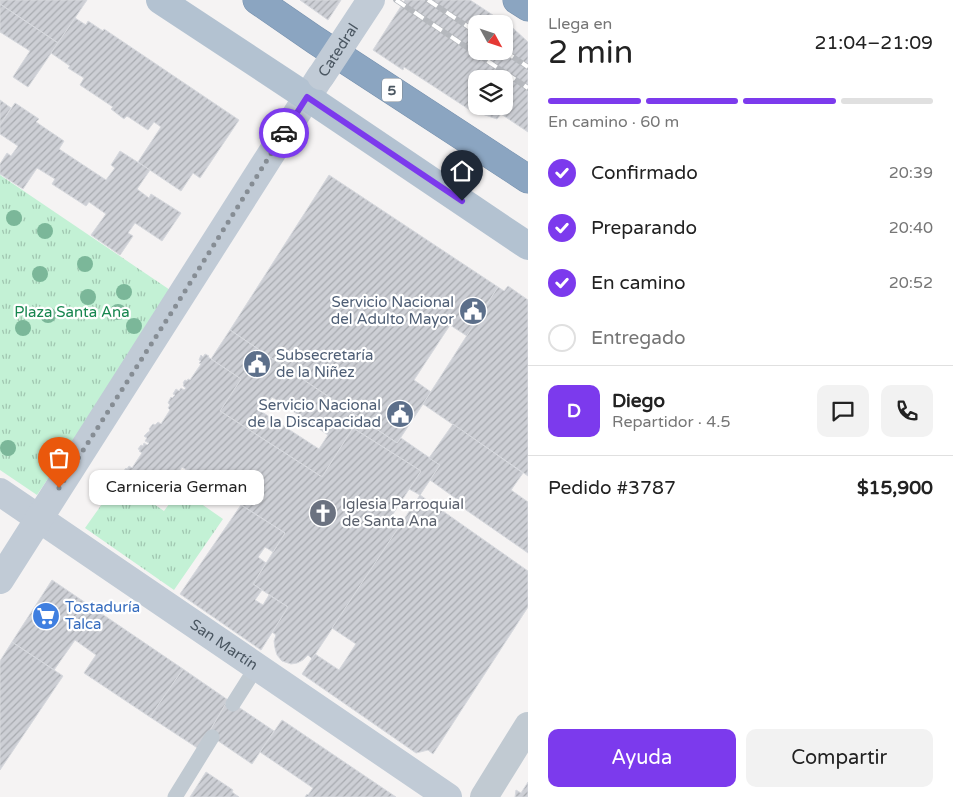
<!DOCTYPE html>
<html lang="es">
<meta charset="utf-8">
<style>
:root{--surface:#fff;--page:#f2f2f2;--text:#222;--muted:#767676;--line:#e0e0e0;--accent:#7c3aed}
body{margin:0;font-family:"Varela Round",sans-serif;background:var(--page);color:var(--text);height:100vh;display:flex;flex-direction:column;font-size:19px;white-space:nowrap}
*{box-sizing:border-box;margin:0}
p{font-size:16px;color:var(--muted)}
.icon{flex:none;width:28px;height:28px;fill:none;stroke:currentColor;stroke-width:2;stroke-linecap:round;stroke-linejoin:round}
.map{position:relative;flex:1;overflow:hidden}
.panel{display:flex;flex-direction:column;background:var(--surface);width:425px}
.panel>*{flex:none}
.needle{width:32px;rotate:130deg}
.buttons{position:absolute;left:468px;top:15px;display:grid;gap:10px}
.buttons a{display:grid;place-items:center;width:45px;height:45px;border-radius:10px;background:var(--surface);box-shadow:0 1px 4px #0004;font-size:25px}
.pin{position:absolute;display:grid;place-items:center;width:42px;height:42px;color:#fff;margin:-51px -21px;border-radius:50% 50% 50% 0;rotate:-45deg;box-shadow:0 0 5px #0007}
.pin .icon{rotate:45deg}
.courier{position:absolute;display:grid;place-items:center;width:50px;height:50px;margin:-25px;border:4px solid #7c3aed;border-radius:50%;background:#fff;color:#222;box-shadow:0 1px 6px #0007}
.bubble{position:absolute;height:35px;border-radius:10px;background:var(--surface);box-shadow:0 1px 4px #0004;font-size:16px;font-weight:600;line-height:35px;text-align:center}
.summary em{font-style:normal;font-weight:600}
.summary div{display:flex;flex-direction:column-reverse}
.summary{display:flex;align-items:center;justify-content:space-between;height:85px;padding:0 20px}
h1{font-size:32px;font-weight:600;line-height:38px}
.bar{display:grid;grid-template-columns:repeat(4,1fr);gap:8px 5px;align-content:center;height:60px;padding:0 20px}
.bar i{height:6px;border-radius:4px;background:var(--line)}
.bar .on{background:var(--accent)}
.bar p{grid-column:span 4}
.line{display:flex;align-items:center;gap:12px;padding:0 20px;border-top:1px solid var(--line)}
.line div{flex:1}
.round{display:grid;place-items:center;flex:none;width:52px;height:52px;border-radius:10px;background:var(--page)}
ol{padding:0 20px;list-style:none}
li{display:flex;align-items:center;gap:15px;height:55px}
li p{margin-inline-start:auto}
li .icon{padding:5px;border-radius:50%;background:var(--accent);color:#fff;stroke-width:4}
li:last-child{color:var(--muted)}
li i{width:28px;height:28px;border:2px solid var(--line);border-radius:50%}
.cta{display:flex;gap:10px;margin-top:auto;padding:10px 20px}
.cta a{flex:1;height:58px;border-radius:10px;background:var(--accent);color:#fff;font-size:20px;font-weight:600;line-height:58px;text-align:center}
.cta a+a{background:var(--page);color:var(--text)}
main{display:flex;flex:1;min-height:0}
.map>svg:first-child{display:block}
</style>
<main>
<div class="map">
<svg width="528" height="797" viewBox="0 0 528 797">
<defs>
<pattern id="park-tufts" width="24" height="20" patternUnits="userSpaceOnUse" patternTransform="scale(1.25)"><rect width="24" height="20" fill="#c3f1d5"/><path d="M3 7l-1-3M5 7V3M7 7l1-3M15 17l-1-3M17 17v-4M19 17l1-3" fill="none" stroke="#a0c6b0"/></pattern>
<pattern id="building-hatch" width="6" height="6" patternUnits="userSpaceOnUse" patternTransform="scale(1.25)"><rect width="6" height="6" fill="#cdcfd5"/><path d="M-1 1l2-2M0 6l6-6M5 7l2-2" fill="none" stroke="#a8abb0"/></pattern>
</defs>
<rect width="100%" height="100%" fill="#f5f3f3"/>
<g fill="url(#park-tufts)">
<path d="M0 175 173 292 37 495 0 470Z"/>
<path d="M119 480 164 511 180 489 223 519 174 590 85 528Z"/>
</g>
<g fill="url(#building-hatch)" stroke="#d7d9de" fill-rule="evenodd">
<path d="M0 0H87L58 43 0 4Z"/>
<path d="M300 0H341L328 20Z"/>
<path d="M405 0H470L514 29 528 42V132L501 114 497 119 470 110 404 67 403 70 373 50ZM476 24H504V51H476ZM476 79H504V106H476Z"/>
<path d="M0 4 58 43 28 87 13 77 30 51 0 32Z"/>
<path d="M75 18 86 25 88 21 103 31 104 29 239 120 200 178 193 173 181 191 138 162 161 127 154 122 148 130 127 116 124 119 111 109 113 107 80 85 84 78 68 68 70 66 51 53Z"/>
<path d="M0 100 11 108 0 125Z"/>
<path d="M15 103 39 119 36 122 64 141 59 149 106 180 115 168 111 165 120 151 150 170 137 189 149 198 151 194 181 213 162 241 135 223 128 233 133 236 120 255 91 235 106 214 89 202 86 206 52 184 55 179 37 168 23 189 0 174V164L7 153 11 156 18 146 0 134V125Z"/>
<path d="M329 175 498 287 467 336 450 325 414 380 431 392 397 443 230 330Z"/>
<path d="M508 286 528 300V476L423 404 498 287 504 291Z"/>
<path d="M230 330 397 443 401 438 440 465 420 495 409 489 421 471 353 428 322 477 220 411 241 379 211 359ZM272 397 328 435 319 449 262 412Z"/>
<path d="M205 354 209 356 208 357 241 379 220 411 322 477 353 428 421 471 389 520 400 526 312 659 308 655 303 660 297 663 291 664 282 661 277 655 275 648 274 641 276 635 272 632 288 607 253 584 285 533 182 467 160 499 129 479 128 480 122 476 124 473 123 472 126 468 127 469 129 466 132 468 142 453 139 451 140 450 138 449 141 445 143 446 144 443 147 445 149 443 145 441 147 438 144 436 148 432H149L150 430 149 429 153 424 155 425 158 422 161 424 170 410 168 408 170 405 168 403 171 397 172 398 175 395 173 394 176 389 179 391 181 388 184 390 186 388 183 386 184 384 183 383 185 380 187 381 188 379 190 380 201 364 199 363 201 361 199 360 201 355 203 357Z"/>
<path d="M453 424 523 473 511 490 528 502V553L456 503 458 500 430 480 440 465 429 458Z"/>
<path d="M420 495 528 571V607L433 754 428 750 416 753 302 674 315 654 339 670 356 644 332 628Z"/>
<path d="M241 505 285 533 273 552 265 547 258 557 266 563 253 584 262 590 255 600 263 605 269 595 288 607 261 650 180 594Z"/>
<path d="M52 580 183 669 150 717 84 673 96 655 75 640 54 670 12 642Z"/>
<path d="M12 642 63 676 0 770V661Z"/>
<path d="M183 669 228 700 199 749 150 717Z"/>
<path d="M228 700 274 731 252 764 208 734Z"/>
<path d="M282 720 291 726 396 797H305L307 794 308 795 313 788 260 752Z"/>
<path d="M206 772 233 790 232 792 239 797H190Z"/>
<path d="M528 782V797H515L516 790 521 793Z"/>
</g>
<g fill="none" stroke-linecap="round" stroke-linejoin="round">
<g stroke="#7690ad" stroke-width="29">
<g id="highway">
<path d="M257 0 315 40 528 179"/>
<path d="M517 0 528 7"/>
</g>
</g>
<g stroke="#c1cad2" stroke-width="15">
<path d="M233 704 257 666"/>
<path d="M175 797 212 737"/>
</g>
<path stroke="#c1cad2" stroke-width="28" d="M484 797 528 726"/>
<g stroke="#c1cbd6" stroke-width="28">
<path id="s1" d="M0 492 448 797"/>
<path d="M0 580 320 77"/>
</g>
<path stroke="#b3c2d1" stroke-width="28" d="M160 0 307 97 528 246"/>
<use href="#highway" stroke="#8ba5c1" stroke-width="28"/>
<g stroke="#b5b8bd" stroke-width="5.5">
<g id="rail">
<path d="M396 0 528 88"/>
<path d="M428 0 476 32"/>
<path d="M504 51 528 67"/>
</g>
</g>
<use href="#rail" stroke="#fff" stroke-width="4" stroke-dasharray="11" stroke-linecap="butt"/>
<path stroke="#c1cbd6" stroke-width="28" id="s2" d="M321 76 371 0"/>
</g>
<g fill="#7bb799">
<circle cx="14" cy="218" r="8"/>
<circle cx="45" cy="231" r="8"/>
<circle cx="85" cy="264" r="8"/>
<circle cx="40" cy="274" r="8"/>
<circle cx="124" cy="292" r="8"/>
<circle cx="88" cy="297" r="8"/>
<circle cx="118" cy="312" r="8"/>
<circle cx="48" cy="315" r="8"/>
<circle cx="134" cy="326" r="8"/>
<circle cx="23" cy="328" r="8"/>
<circle cx="8" cy="448" r="8"/>
</g>
<g fill="none" stroke-linecap="round" stroke-linejoin="round">
<path stroke="#868d94" stroke-width="5" stroke-dasharray="0 9" d="M59 488 175 307 284 133"/>
<path stroke="#7c3aed" stroke-width="6" d="M284 133 307 97 462 201"/>
</g>
<defs>
<g id="civic-disc" transform="scale(1.4375)"><circle r="9.5" fill="#5c6f8a" stroke="#fff"/><path d="M-.6-6.5H3V-4.5H.6V-3L4-1V1h2V6H-6V1h2V-1L-.6-3ZM-1.2 2.5V6h2.4V2.5Z" fill="#fff"/></g>
<g id="church-disc" transform="scale(1.4375)"><circle r="9.5" fill="#6b7280" stroke="#fff"/><path d="M-1.2-6h2.4v3.5h3.3v2.4h-3.3V6h-2.4V-.1h-3.3v-2.4h3.3Z" fill="#fff"/></g>
<g id="supermarket-disc" transform="scale(1.4375)"><circle r="9.5" fill="#3f7fe0" stroke="#fff"/><path d="M-6-5.5h2.5l.6 2H6L4.5 2H-2.5L-4.4-4H-6ZM-1.5 3.2a1.3 1.3 0 1 0 .1 0ZM3 3.2a1.3 1.3 0 1 0 .1 0Z" fill="#fff"/></g>
</defs>
<g fill-rule="evenodd">
<use href="#civic-disc" x="473" y="311"/>
<use href="#civic-disc" x="257" y="364"/>
<use href="#civic-disc" x="400" y="414"/>
<use href="#church-disc" x="323" y="513"/>
<use href="#supermarket-disc" x="46" y="616"/>
</g>
<g text-anchor="middle" dominant-baseline="central" stroke-width="4.5" stroke-linejoin="round" paint-order="stroke">
<rect fill="#fff" stroke="#808990" stroke-width="1" x="382" y="78.5" width="20" height="23" rx="4"/>
<g font-size="14" font-weight="bold" fill="#4a5661">
<text x="392" y="90">5</text>
</g>
<g font-size="15" fill="#4a5661" stroke="#fff">
<text stroke="none"><textPath href="#s2" startOffset="31">Catedral</textPath></text>
<text stroke="none"><textPath href="#s1" startOffset="271">San Martín</textPath></text>
</g>
<g font-size="15" fill="#4e5e75" stroke="#fff" text-anchor="end">
<text x="454" y="302">Servicio Nacional<tspan x="454" dy="17">del Adulto Mayor</tspan></text>
<text x="276" y="355" text-anchor="start">Subsecretaría<tspan x="276" dy="17">de la Niñez</tspan></text>
<text x="381" y="405">Servicio Nacional<tspan x="381" dy="17">de la Discapacidad</tspan></text>
</g>
<g font-size="15" fill="#17864f" stroke="#fff">
<text x="72" y="312">Plaza Santa Ana</text>
</g>
<g font-size="15" fill="#5b616d" stroke="#fff" text-anchor="start">
<text x="342" y="504">Iglesia Parroquial<tspan x="342" dy="17">de Santa Ana</tspan></text>
</g>
<g font-size="15" fill="#366cbe" stroke="#fff" text-anchor="start">
<text x="65" y="607">Tostaduría<tspan x="65" dy="17">Talca</tspan></text>
</g>
</g>
</svg>
<div class="buttons">
<a><svg class="needle" viewBox="-14 -14 28 28"><path d="M0-13l5 13h-10z" fill="#e53935"/><path d="M0 13l5-13h-10z" fill="#767676"/></svg></a>
<a><svg class="icon" aria-label="layers" viewBox="0 0 24 24"><path d="M12 4l9 5-9 5-9-5zM3 14l9 5 9-5"/></svg></a>
</div>
<div class="pin" style="left:59px;top:488px;background:#ea580c"><svg class="icon" aria-label="bag" viewBox="0 0 24 24"><path d="M5 8h14l-1 12H6zM9 8a3 3 0 0 1 6 0"/></svg></div>
<div class="pin" style="left:462px;top:201px;background:#1f2937"><svg class="icon" aria-label="home" viewBox="0 0 24 24"><path d="M3 11l9-7 9 7M6 9v11h12V9"/></svg></div>
<div class="courier" style="left:284px;top:133px"><svg class="icon" aria-label="car" viewBox="0 0 24 24"><path d="M5 17H2v-5l4-1 3-4h7l3 4 3 1v5h-3M9 17h6M6 11h13"/><circle cx="7" cy="17" r="2"/><circle cx="17" cy="17" r="2"/></svg></div>
<div class="bubble" style="left:89px;top:470px;width:175px">Carniceria German</div>
</div>
<section class="panel">
<div class="summary"><div><h1>2 min</h1><p>Llega en</p></div><em>21:04–21:09</em></div>
<div class="bar"><i class="on"></i><i class="on"></i><i class="on"></i><i></i><p>En camino · 60 m</p></div>
<ol>
<li><svg class="icon" aria-label="check" viewBox="0 0 24 24"><path d="M5 12l5 5 9-10"/></svg>Confirmado<p>20:39</p></li>
<li><svg class="icon" aria-label="check" viewBox="0 0 24 24"><path d="M5 12l5 5 9-10"/></svg>Preparando<p>20:40</p></li>
<li><svg class="icon" aria-label="check" viewBox="0 0 24 24"><path d="M5 12l5 5 9-10"/></svg>En camino<p>20:52</p></li>
<li><i></i>Entregado</li>
</ol>
<div class="line" style="height:90px"><b class="round" style="background:var(--accent);color:#fff">D</b><div><b>Diego</b><p>Repartidor · 4.5</p></div><a class="round"><svg class="icon" aria-label="chat" viewBox="0 0 24 24"><path d="M4 5h16v11H9l-5 4z"/></svg></a><a class="round"><svg class="icon" aria-label="phone" viewBox="0 0 24 24"><path d="M5 4h4l2 5-3 2q2 4 5 5l2-3 5 2v4C11 20 4 13 5 4z"/></svg></a></div>
<div class="line" style="height:65px"><div>Pedido #3787</div><b>$15,900</b></div>
<div class="cta"><a>Ayuda</a><a>Compartir</a></div>
</section>
</main>
